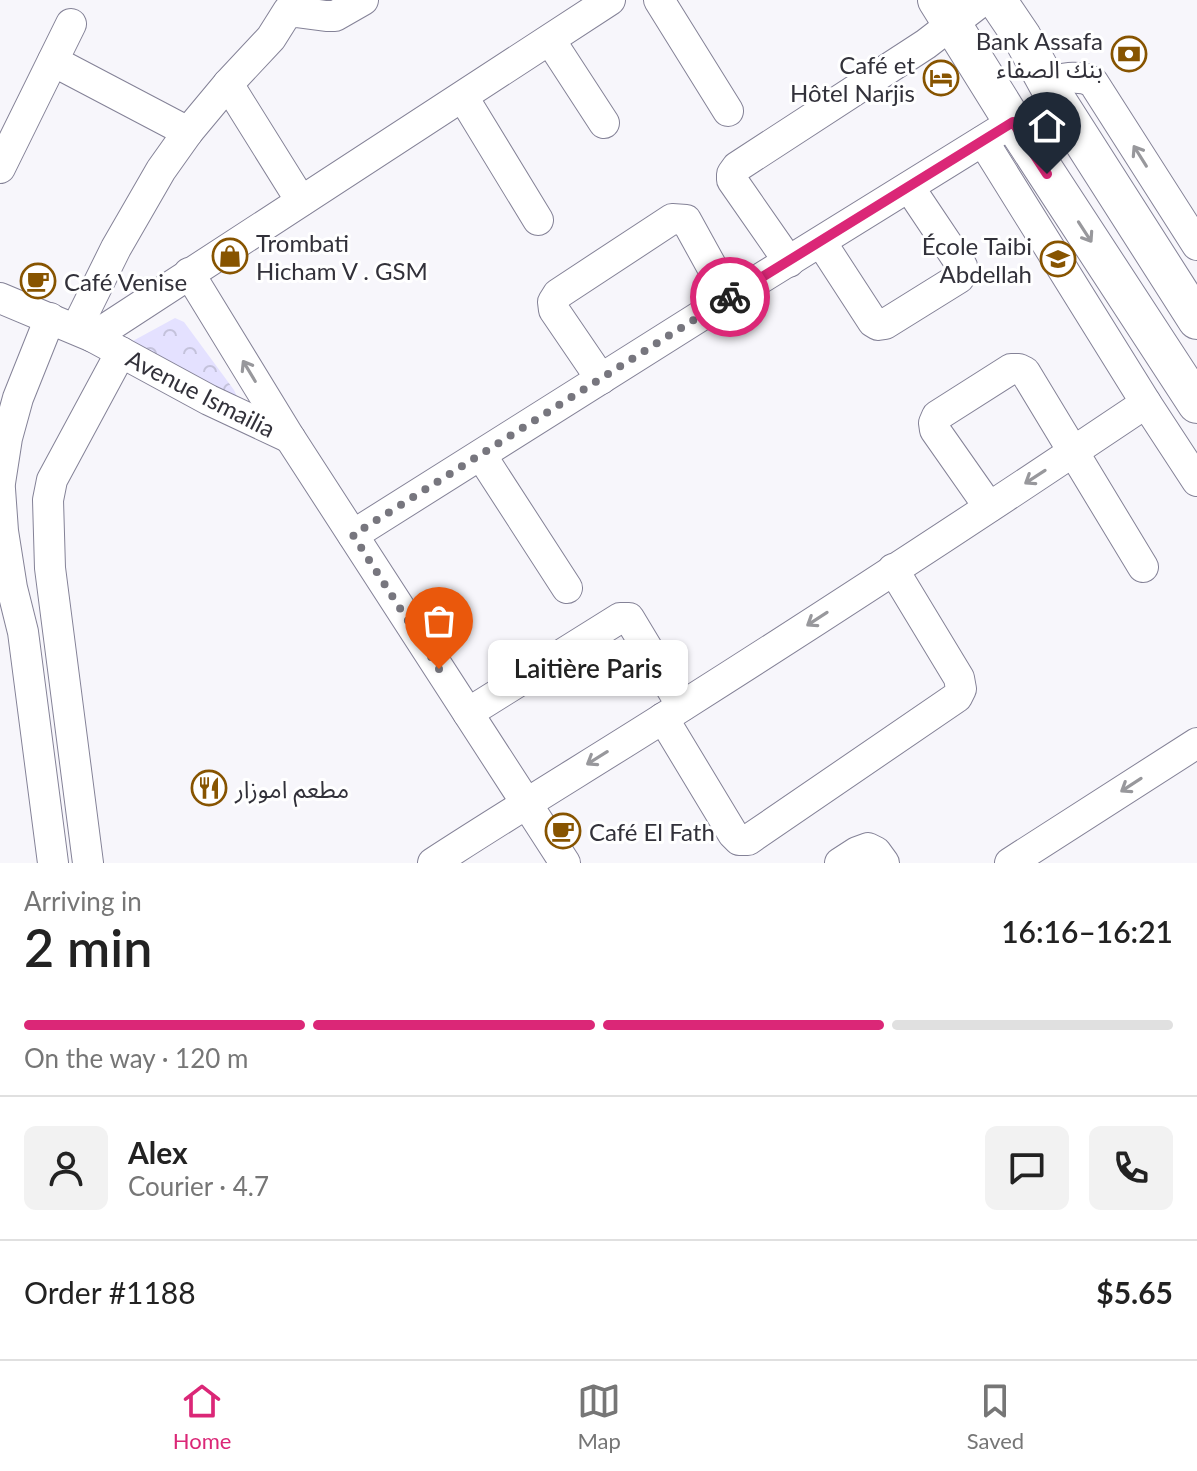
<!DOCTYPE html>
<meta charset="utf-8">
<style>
:root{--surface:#fff;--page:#f2f2f2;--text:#222;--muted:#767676;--line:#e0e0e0;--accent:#db2777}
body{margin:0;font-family:Lato,"Noto Sans Arabic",sans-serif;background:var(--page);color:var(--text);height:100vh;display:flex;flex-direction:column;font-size:30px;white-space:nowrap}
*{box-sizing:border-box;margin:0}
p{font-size:26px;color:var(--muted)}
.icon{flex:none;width:44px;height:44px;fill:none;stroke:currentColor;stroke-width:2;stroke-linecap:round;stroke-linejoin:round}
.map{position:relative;height:863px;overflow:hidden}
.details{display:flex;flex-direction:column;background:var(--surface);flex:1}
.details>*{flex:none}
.pin{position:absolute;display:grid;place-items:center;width:68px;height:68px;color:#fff;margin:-82px -34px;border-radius:50% 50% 50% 0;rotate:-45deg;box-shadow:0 0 8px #0007}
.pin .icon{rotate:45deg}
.courier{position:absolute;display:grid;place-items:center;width:80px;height:80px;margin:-40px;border:6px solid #db2777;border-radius:50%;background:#fff;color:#222;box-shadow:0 2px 10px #0007}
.bubble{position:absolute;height:56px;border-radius:12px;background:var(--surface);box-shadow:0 2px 6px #0004;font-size:26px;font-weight:600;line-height:56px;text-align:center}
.overview em{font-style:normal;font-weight:600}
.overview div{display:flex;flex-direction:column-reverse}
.overview{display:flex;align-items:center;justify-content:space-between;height:136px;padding:0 24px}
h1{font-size:52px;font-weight:600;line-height:60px}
.bar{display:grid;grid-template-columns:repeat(4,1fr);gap:12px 8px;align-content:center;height:96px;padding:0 24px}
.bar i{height:10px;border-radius:6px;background:var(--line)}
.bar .selected{background:var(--accent)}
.bar p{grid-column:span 4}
.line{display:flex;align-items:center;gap:20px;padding:0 24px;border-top:2px solid var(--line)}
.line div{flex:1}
.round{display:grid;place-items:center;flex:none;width:84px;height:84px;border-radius:12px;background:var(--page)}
.menu{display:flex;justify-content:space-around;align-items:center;height:112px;border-top:2px solid var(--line);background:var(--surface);font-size:22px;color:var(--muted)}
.menu a{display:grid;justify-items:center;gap:4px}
.menu .selected{color:var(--accent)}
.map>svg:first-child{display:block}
</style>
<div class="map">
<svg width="1197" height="863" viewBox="0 0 1197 863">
<defs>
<pattern id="forest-crowns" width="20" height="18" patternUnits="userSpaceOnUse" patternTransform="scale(2)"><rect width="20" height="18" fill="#e4e1ff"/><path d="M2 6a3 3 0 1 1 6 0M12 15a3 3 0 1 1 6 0" fill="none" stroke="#c4c2db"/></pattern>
</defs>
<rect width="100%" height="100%" fill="#f7f6fb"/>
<path fill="url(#forest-crowns)" d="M175 318 184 322 234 390 240 403 120 348Z"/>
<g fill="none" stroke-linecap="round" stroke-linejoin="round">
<g stroke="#848297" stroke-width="32">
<g id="minor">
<path d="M659 0 728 111"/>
<path d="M550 40 604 123"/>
<path d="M53 61 188 132"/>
<path d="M1047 82C1062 79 1079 74 1093 82L1197 245"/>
<path d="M228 84 301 201"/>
<path d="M463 97 538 220"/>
<path d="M983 141 1146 403 1197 481"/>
<path d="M0 168 71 24"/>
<path d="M821 242 873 322 878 325 885 324 959 278 962 273V266L909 187"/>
<path d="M789 262 732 180V174L737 167 926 44 983 0"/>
<path d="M189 273 290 438 565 863"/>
<path d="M0 298 93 337 209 400 290 438"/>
<path d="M76 329 116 248 161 170 188 132 228 84 271 38 288 11 326 16H335L363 0"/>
<path d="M93 337 610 0"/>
<path d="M601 379 554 310 553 302 558 294 672 219 686 220 729 298"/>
<path d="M481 455 567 588"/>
<path d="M0 483 7 438 18 398 50 318"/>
<path d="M0 489 3 531 12 588 23 632 53 863"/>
<path d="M989 507 935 430 934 423 937 416 1011 369H1019L1025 372 1143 567"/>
<path d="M353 535 729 298 1013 122"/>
<path d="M468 713 620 618H629L682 706"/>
<path d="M663 718 733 834 739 840H748L957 697 961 689 959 678 893 569"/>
<path d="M88 863 50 568 48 500 52 480 121 352"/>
<path d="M433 863C516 809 601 758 684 705 840 606 994 505 1146 403"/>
<path d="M840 863 857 852 868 848 876 852 884 863"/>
<path d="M1010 863 1197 743"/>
</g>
</g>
<g stroke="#848297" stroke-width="40">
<g id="major">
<path d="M937 0 1013 122 1197 404"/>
<path d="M997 0 1022 37 1056 99 1197 320"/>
</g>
</g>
<use href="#minor" stroke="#fff" stroke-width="30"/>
<use href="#major" stroke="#fff" stroke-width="38"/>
</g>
<defs><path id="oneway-shaft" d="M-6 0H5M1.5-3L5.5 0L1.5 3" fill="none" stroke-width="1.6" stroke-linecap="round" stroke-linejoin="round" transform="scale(2)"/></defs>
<g stroke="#98989c">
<use href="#oneway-shaft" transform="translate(1140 156) rotate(-122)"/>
<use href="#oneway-shaft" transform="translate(1085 232) rotate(57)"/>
<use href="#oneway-shaft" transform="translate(249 371) rotate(-121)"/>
<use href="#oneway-shaft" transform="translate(1035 477) rotate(147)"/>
<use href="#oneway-shaft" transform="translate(817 619) rotate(147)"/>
<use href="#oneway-shaft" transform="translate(597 758) rotate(148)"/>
<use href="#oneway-shaft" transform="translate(1131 785) rotate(147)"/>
</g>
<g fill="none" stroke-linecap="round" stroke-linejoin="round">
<path stroke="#77767e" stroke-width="8" stroke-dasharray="0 14.4" d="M439 669 353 535 730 297"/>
<path stroke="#db2777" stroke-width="10" d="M730 297 1013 122 1047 174"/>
</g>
<defs>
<g id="bank-ring" transform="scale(1.8)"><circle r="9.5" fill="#fff" stroke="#875400" stroke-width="1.5"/><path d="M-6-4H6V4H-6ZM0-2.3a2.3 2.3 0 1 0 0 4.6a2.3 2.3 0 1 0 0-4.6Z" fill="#875400"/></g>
<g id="hotel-ring" transform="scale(1.8)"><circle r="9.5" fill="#fff" stroke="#875400" stroke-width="1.5"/><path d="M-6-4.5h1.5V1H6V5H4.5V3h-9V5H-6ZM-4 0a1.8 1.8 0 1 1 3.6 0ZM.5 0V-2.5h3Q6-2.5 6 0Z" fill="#875400"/></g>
<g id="shop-ring" transform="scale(1.8)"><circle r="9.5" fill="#fff" stroke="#875400" stroke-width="1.5"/><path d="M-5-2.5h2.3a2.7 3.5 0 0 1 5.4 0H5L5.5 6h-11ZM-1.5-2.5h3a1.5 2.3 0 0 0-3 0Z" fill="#875400"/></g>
<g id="school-ring" transform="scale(1.8)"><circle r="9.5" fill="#fff" stroke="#875400" stroke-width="1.5"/><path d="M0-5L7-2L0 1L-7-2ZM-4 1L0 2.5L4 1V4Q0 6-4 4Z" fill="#875400"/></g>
<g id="cafe-ring" transform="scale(1.8)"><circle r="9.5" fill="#fff" stroke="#875400" stroke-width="1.5"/><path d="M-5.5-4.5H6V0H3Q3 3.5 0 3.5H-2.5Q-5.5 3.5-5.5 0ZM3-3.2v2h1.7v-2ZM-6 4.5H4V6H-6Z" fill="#875400"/></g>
<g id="restaurant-ring" transform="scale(1.8)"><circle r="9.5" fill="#fff" stroke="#875400" stroke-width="1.5"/><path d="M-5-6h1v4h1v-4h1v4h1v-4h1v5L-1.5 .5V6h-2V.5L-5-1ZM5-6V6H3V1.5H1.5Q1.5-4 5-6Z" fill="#875400"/></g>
</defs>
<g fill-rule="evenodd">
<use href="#bank-ring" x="1129" y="54"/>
<use href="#hotel-ring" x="941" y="78"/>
<use href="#shop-ring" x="230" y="256"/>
<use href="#school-ring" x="1058" y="259"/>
<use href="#cafe-ring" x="38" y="281"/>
<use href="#restaurant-ring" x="209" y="788"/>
<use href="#cafe-ring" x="563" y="831"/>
</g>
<g text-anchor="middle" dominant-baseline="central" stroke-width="6" stroke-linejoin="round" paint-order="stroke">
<g font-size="24" fill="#32313a" stroke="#fff" text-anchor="start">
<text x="1103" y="40" text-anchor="end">Bank Assafa<tspan x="1103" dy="28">بنك الصفاء</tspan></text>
<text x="915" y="64" text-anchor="end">Café et<tspan x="915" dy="28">Hôtel Narjis</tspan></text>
<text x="256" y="242">Trombati<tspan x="256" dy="28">Hicham V . GSM</tspan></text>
<text x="1032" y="245" text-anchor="end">École Taibi<tspan x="1032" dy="28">Abdellah</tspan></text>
<text x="64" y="281">Café Venise</text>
<text x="235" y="788">مطعم اموزار</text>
<text x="589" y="831">Café El Fath</text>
</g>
<g font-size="24" fill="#32313a" stroke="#fff">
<text transform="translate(201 393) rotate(27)">Avenue Ismailia</text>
</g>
</g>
</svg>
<div class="pin" style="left:439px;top:669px;background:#ea580c"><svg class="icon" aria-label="bag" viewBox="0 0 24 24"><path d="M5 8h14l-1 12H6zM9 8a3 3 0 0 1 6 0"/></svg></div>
<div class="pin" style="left:1047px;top:174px;background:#1f2937"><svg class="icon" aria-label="home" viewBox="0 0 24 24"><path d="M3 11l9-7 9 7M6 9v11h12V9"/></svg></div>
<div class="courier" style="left:730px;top:297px"><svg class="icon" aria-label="bike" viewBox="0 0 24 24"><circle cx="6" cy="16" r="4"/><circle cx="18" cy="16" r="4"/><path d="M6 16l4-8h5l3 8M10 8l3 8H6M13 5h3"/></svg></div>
<div class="bubble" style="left:488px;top:640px;width:200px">Laitière Paris</div>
</div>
<section class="details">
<div class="overview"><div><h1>2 min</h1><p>Arriving in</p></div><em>16:16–16:21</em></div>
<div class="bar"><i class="selected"></i><i class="selected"></i><i class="selected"></i><i></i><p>On the way · 120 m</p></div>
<div class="line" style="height:144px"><a class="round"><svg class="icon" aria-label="person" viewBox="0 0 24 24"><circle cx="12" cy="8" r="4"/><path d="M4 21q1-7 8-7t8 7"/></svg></a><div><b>Alex</b><p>Courier · 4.7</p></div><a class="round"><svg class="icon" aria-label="chat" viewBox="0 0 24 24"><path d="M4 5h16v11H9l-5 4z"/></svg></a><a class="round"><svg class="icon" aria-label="phone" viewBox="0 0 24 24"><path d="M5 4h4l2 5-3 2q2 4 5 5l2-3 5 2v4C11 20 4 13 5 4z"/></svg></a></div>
<div class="line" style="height:104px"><div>Order #1188</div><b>$5.65</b></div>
</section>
<nav class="menu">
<a class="selected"><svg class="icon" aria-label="home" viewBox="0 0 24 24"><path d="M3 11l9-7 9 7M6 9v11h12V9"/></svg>Home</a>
<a><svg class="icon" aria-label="map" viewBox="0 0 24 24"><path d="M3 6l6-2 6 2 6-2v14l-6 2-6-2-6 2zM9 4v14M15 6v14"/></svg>Map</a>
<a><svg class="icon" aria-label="saved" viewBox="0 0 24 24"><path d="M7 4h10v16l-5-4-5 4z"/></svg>Saved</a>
</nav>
